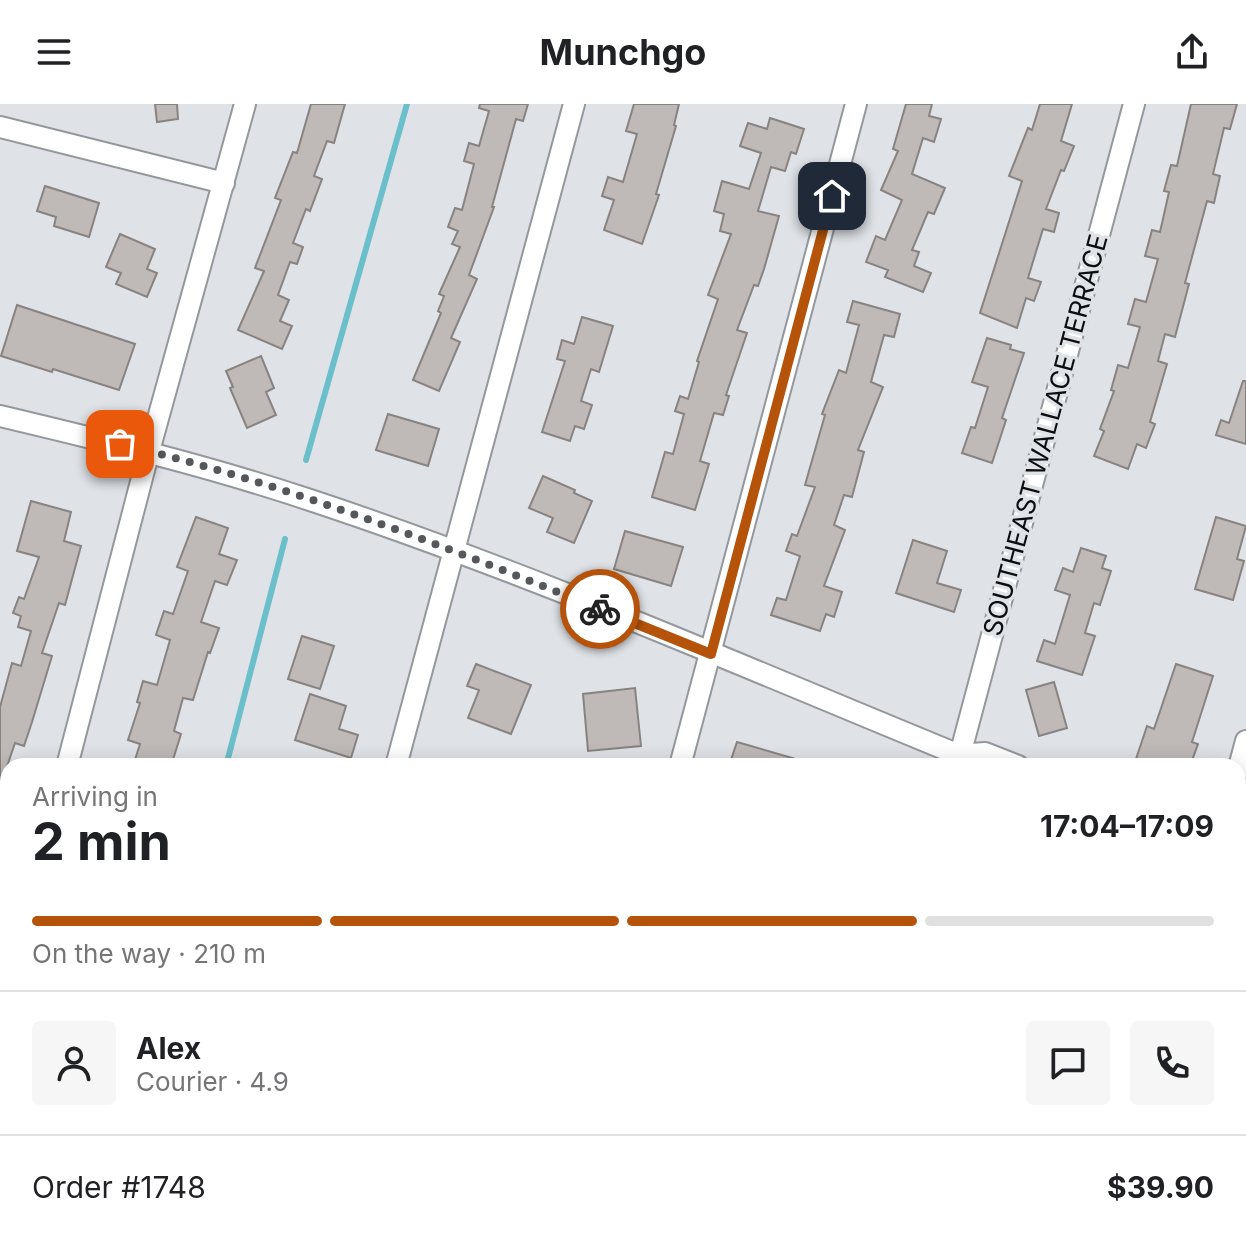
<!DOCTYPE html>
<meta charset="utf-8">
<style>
:root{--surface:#fff;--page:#f6f6f6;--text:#202124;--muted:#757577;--line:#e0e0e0;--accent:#b45309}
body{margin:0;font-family:Inter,sans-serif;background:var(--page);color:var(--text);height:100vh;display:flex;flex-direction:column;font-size:30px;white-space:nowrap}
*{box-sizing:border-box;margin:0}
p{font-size:26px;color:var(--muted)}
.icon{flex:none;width:44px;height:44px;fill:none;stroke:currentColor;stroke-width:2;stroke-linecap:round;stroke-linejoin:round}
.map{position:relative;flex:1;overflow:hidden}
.panel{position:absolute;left:0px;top:654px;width:1246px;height:498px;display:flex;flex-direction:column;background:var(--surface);border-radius:24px 24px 0 0;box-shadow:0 4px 20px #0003}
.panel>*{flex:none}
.pin{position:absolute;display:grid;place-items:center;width:68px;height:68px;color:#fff;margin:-34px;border-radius:16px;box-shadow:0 4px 12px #0006}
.courier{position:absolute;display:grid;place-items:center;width:80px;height:80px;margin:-40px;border:6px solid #b45309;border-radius:50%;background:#fff;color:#222;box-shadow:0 2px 10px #0007}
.headline em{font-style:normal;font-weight:700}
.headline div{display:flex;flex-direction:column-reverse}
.headline{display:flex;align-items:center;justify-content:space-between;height:136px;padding:0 32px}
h1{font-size:52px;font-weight:700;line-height:60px}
.bar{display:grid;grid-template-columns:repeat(4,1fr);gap:12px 8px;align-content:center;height:96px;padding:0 32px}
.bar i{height:10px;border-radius:6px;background:var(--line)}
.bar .active{background:var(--accent)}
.bar p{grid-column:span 4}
.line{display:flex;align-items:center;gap:20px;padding:0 32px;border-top:2px solid var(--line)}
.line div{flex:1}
.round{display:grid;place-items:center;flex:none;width:84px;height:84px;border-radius:8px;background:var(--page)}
header{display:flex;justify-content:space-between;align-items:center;height:104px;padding:0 32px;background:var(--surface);font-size:36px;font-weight:700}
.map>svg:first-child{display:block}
</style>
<header><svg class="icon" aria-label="menu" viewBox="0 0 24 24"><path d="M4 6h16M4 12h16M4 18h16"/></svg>Munchgo<svg class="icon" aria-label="share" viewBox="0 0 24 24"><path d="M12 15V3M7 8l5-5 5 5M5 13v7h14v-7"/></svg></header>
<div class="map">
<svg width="1246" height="1151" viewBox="0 0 1246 1151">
<rect width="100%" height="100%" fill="#dfe3e7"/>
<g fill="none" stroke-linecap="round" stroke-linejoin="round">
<g stroke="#6bbfca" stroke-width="6">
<path d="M306 356 407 0"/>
<path d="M226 662 285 435"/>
<path d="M96 1151 99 1144"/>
</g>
</g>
<g fill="#bfbab8" stroke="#888381" stroke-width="2">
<path d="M155 0H177L178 15 157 18Z"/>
<path d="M311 0H345L334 39 327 37 314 72 322 75 310 107 306 105 293 139 303 143 297 160 290 158 278 191 289 196 280 217 292 222 282 245 238 226 264 167 255 164 281 96 275 94 293 48 297 49Z"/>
<path d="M480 0H528L523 17 516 15 492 103H494L469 171 477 175 451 234 460 238 439 287 413 276 441 209 438 207 444 192 439 190 460 143 452 140 458 127 448 123 455 104 462 106 474 60 464 57 469 39 479 42 489 7 479 4Z"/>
<path d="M634 0H679L674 21 676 22 656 90 659 91 642 140 604 126 614 96 602 92 608 73 623 78 637 30 626 27Z"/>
<path d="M906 0H932L929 12 941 15 934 38 923 34 912 70 945 84 934 110 928 108 912 146 919 148 914 162 931 169 923 188 885 173 888 166 866 158 876 132 885 136 902 96 881 86 898 47 893 45Z"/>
<path d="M1040 0H1072L1061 37 1074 42 1064 67 1061 66 1046 105 1059 109 1054 128 1043 125 1028 174 1041 178 1034 197 1026 194 1017 224 980 209 1022 77 1009 72 1028 24 1032 26Z"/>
<path d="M1191 0H1237L1230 25 1224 24 1213 70 1220 72 1214 99 1207 97 1185 179 1189 180 1175 233 1165 230 1158 257 1167 260 1150 318 1155 320 1146 344 1137 340 1128 365 1094 352 1104 327 1100 325 1114 287 1111 286 1118 261 1128 264 1140 223 1128 220 1135 195 1146 198 1158 155 1145 152 1152 126 1160 128 1169 88 1164 87 1171 61 1177 62Z"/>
<path d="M770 14 804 25 796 50 791 48 785 67 771 63 758 107 779 112 764 165 758 182 754 181 737 226 747 229 726 291 729 292 723 311 714 309 700 357 709 360 695 406 652 393 665 348 673 350 684 310 675 307 680 292 688 295 699 258 697 257 718 195 708 191 731 130 720 127 724 110 714 107 722 77 749 85 761 49 740 42 748 19 767 25Z"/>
<path d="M45 82 99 99 89 133 54 122 56 113 37 107Z"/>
<path d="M120 130 155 145 147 165 157 169 147 193 116 180 121 169 106 163Z"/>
<path d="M853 197 900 210 894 233 884 231 871 278 883 283 858 346 864 348 852 393 844 391 834 421 845 426 824 482 842 488 834 513 826 510 820 527 771 511 777 494 786 496 800 452 786 447 792 430 797 432 815 383 805 381 825 311 822 310 839 266 846 269 859 221 847 218Z"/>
<path d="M17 201 135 240 119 286 53 265 52 268 1 252Z"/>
<path d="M582 213 613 222 599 268 591 265 581 297 592 301 584 325 575 322 570 337 542 328 565 257 557 255 562 236 574 240Z"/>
<path d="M987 234 1011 241 1010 245 1024 249 1002 314 1006 316 992 359 962 349 971 323 975 324 988 283 972 278Z"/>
<path d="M261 252 274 284 266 288 276 311 247 324 230 284 233 283 226 267Z"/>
<path d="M1243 277H1246V340L1216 331 1221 316 1229 319Z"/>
<path d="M388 310 439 325 428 362 376 346Z"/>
<path d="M543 372 575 386 574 389 592 397 574 439 547 428 553 414 529 404Z"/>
<path d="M31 397 71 408 64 437 81 442 65 501 59 499 42 549 52 552 32 618 24 642 15 639 2 677 0 676V603L12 559 21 562 31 527 18 523 21 512 13 509 19 493 24 495 39 453 17 447Z"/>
<path d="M196 413 228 424 219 450 237 456 227 481 215 477 201 518 219 524 210 549 208 548 193 596 183 594 174 627 181 630 171 662H133L140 640 128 636 140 599 137 598 143 577 157 581 170 536 156 531 164 507 173 510 188 467 177 463Z"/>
<path d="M1216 413 1246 422 1237 455 1244 457 1233 496 1195 485Z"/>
<path d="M625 427 683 443 671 482 614 465Z"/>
<path d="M913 436 947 447 937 479 961 486 954 508 896 489Z"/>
<path d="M1081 444 1106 452 1102 464 1111 467 1100 501 1094 499 1085 529 1095 532 1082 571 1037 557 1044 536 1055 540 1070 491 1055 486 1063 464 1073 468Z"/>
<path d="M302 532 334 542 320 585 288 575Z"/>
<path d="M476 560 531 581 511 630 468 614 479 586 467 582Z"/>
<path d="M1176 560 1213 572 1192 638 1198 640 1190 662H1148L1135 658 1147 622 1154 625Z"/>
<path d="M1054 578 1067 624 1039 632 1026 586Z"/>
<path d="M635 584 641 642 588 647 583 590Z"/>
<path d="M310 590 346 602 339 625 358 631 351 654 295 636Z"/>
<path d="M737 638 806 658 805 662H729Z"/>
</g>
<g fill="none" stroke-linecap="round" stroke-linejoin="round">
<g stroke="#94989c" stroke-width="24">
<g id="minor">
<path d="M0 23 224 79"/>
<path d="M0 312C105 337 208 362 310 396 531 469 744 563 959 651L968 662"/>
<path d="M959 651 985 649 1018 662"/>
<path d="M67 662 149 347 245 0"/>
<path d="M396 662 574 0"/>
<path d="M680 662 856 0"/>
<path d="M957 662 1134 0"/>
<path d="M1238 667 1246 637"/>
<path d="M1238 747 1246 751"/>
<path d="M1238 778 1246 782"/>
<path d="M0 920 8 889"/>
<path d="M262 1151 264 1144"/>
<path d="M546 1151 548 1144"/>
<path d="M829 1151 831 1144"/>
</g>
</g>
<g stroke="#94989c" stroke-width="30">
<g id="major">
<path d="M1238 974 1246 962"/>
<path d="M1238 1094 1246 1079"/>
<path d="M1143 1151 1146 1144"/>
<path d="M1209 1151 1212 1144"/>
</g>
</g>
<use href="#minor" stroke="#fff" stroke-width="20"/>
<use href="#major" stroke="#fff" stroke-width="26"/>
</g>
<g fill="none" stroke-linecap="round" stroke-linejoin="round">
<path stroke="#55585a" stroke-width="8" stroke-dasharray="0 14.4" d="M120 340C284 379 444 442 600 505"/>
<path stroke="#b45309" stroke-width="10" d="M600 505 711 550 832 92"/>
</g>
<g text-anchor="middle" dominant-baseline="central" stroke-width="7" stroke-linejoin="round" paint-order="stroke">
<g font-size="26" fill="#0b0d0e" stroke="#dfe3e7">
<text transform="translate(1045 331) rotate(-75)">SOUTHEAST WALLACE TERRACE</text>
</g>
</g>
</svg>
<div class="pin" style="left:120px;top:340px;background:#ea580c"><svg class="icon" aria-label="bag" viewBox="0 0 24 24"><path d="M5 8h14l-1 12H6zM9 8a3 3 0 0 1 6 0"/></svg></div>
<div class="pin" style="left:832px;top:92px;background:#1f2937"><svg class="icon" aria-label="home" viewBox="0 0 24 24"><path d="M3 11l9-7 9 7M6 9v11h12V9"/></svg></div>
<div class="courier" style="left:600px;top:505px"><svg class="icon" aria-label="bike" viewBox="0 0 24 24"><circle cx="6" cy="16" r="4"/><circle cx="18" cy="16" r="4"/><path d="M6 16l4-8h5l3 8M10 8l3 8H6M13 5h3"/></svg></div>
<section class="panel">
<div class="headline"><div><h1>2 min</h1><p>Arriving in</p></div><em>17:04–17:09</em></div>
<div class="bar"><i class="active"></i><i class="active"></i><i class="active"></i><i></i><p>On the way · 210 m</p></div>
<div class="line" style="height:144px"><a class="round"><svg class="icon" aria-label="person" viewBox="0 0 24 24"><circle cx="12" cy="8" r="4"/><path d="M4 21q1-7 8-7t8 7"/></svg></a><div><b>Alex</b><p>Courier · 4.9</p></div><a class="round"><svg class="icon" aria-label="chat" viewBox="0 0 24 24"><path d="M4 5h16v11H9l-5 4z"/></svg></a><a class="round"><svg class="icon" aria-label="phone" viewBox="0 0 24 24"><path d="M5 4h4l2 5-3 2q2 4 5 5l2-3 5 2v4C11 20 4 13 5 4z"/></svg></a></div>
<div class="line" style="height:104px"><div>Order #1748</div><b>$39.90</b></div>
</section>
</div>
